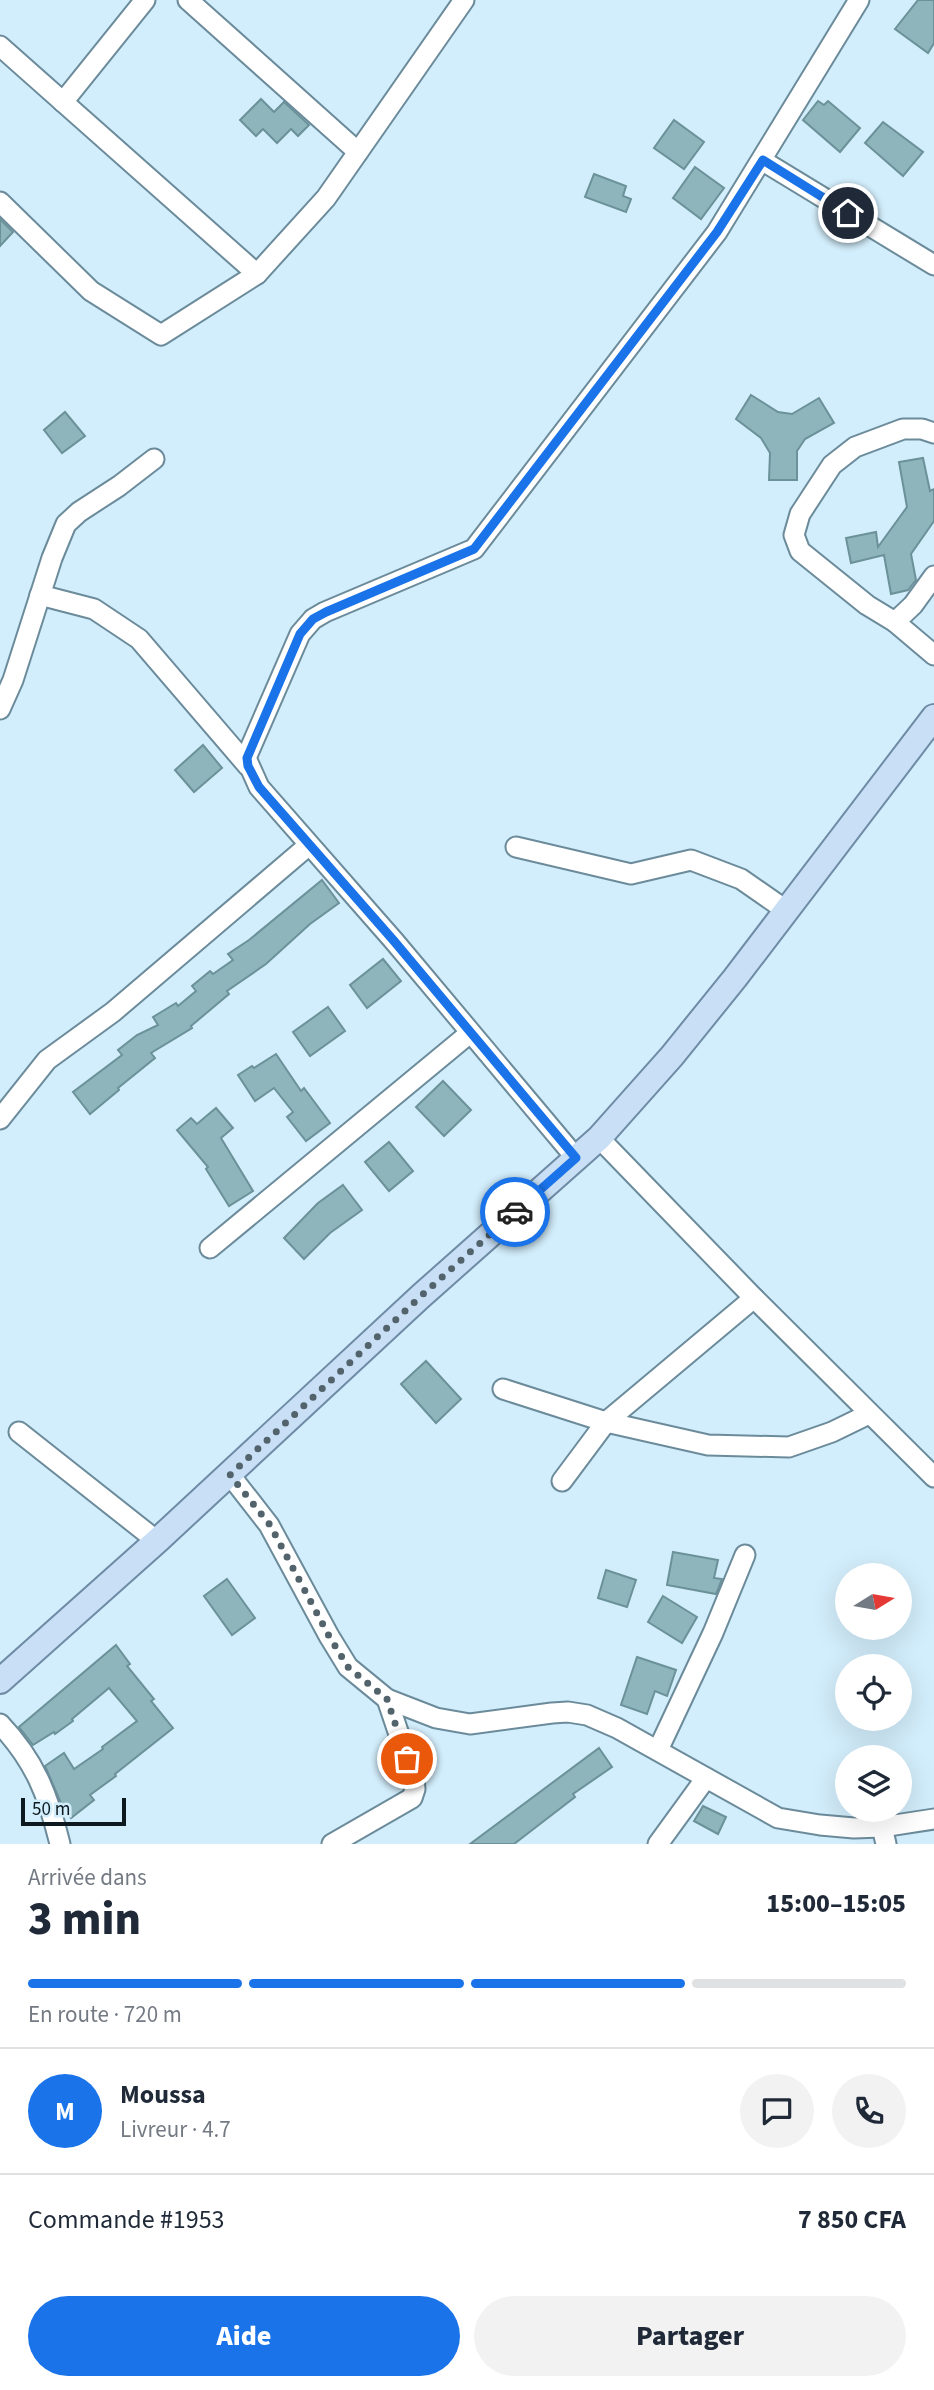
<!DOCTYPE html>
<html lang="fr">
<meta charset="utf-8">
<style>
:root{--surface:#fff;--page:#f2f2f3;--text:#1f2937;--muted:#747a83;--line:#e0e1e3;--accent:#1a73e8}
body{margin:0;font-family:"Source Sans 3",sans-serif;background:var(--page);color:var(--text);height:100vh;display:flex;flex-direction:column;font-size:26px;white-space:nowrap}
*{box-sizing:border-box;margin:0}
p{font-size:23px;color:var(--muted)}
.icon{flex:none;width:38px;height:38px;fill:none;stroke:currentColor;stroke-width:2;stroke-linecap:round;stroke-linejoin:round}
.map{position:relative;height:1844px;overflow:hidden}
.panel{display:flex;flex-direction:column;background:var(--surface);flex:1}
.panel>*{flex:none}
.needle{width:46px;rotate:79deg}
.fabs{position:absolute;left:835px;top:1563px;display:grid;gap:14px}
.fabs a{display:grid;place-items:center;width:77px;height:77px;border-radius:50%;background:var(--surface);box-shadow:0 7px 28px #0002;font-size:35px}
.scale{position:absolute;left:21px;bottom:18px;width:105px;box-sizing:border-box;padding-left:7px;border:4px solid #0d191f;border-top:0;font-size:19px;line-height:24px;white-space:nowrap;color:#0d191f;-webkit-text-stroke:5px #d2edfb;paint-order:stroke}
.pin{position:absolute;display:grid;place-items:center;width:60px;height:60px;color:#fff;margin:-30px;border:4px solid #fff;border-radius:50%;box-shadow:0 2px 7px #0007}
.courier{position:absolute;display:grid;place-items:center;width:70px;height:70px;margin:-35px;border:5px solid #1a73e8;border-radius:50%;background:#fff;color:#222;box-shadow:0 2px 9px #0007}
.head em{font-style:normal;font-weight:800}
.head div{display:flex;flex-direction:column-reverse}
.head{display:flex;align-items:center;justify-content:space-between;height:119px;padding:0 28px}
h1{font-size:46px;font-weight:800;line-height:52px}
.bar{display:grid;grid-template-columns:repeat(4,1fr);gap:10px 7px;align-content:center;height:84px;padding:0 28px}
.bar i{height:9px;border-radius:5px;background:var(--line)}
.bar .on{background:var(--accent)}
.bar p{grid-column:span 4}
.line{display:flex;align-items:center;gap:18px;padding:0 28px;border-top:2px solid var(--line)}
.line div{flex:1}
.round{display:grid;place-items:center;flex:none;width:74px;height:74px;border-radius:37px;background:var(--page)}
.primary-button{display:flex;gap:14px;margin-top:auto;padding:14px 28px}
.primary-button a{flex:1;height:80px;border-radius:42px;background:var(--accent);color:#fff;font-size:28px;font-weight:800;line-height:80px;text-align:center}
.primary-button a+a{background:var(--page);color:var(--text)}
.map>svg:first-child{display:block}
</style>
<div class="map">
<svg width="934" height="1844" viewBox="0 0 934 1844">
<rect width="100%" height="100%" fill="#d2edfb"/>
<g fill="#8eb5bc" stroke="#6b9199" stroke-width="2">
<path d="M918 0H934V43L928 53 895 29Z"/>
<path d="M261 99 274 112 284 102 309 125 298 136 291 129 277 143 263 129 256 136 240 120Z"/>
<path d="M818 101 824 105 828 101 860 128 840 152 803 120Z"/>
<path d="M674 120 704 142 684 169 654 148Z"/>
<path d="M883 122 923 152 903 176 865 143Z"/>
<path d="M695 167 724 188 701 219 673 198Z"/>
<path d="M594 174 626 186 623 196 631 199 626 212 585 197Z"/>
<path d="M0 219 13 232 0 246Z"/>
<path d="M751 395 778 412 792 414 819 398 834 423 805 439 797 451V480H769L770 453 761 438 736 419Z"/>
<path d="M65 412 85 436 62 453 44 430Z"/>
<path d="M923 458 930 491 934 489V521L911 554 916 580 908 590 891 594 884 555 851 563 846 538 876 532 878 547 907 507 899 462Z"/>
<path d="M203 745 222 768 194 792 175 770Z"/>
<path d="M322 880 339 903 310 924 266 964 227 991 229 994 191 1026 192 1028 151 1053 155 1058 118 1088 119 1090 90 1114 73 1092 122 1055 118 1050 137 1035 158 1025 153 1017 176 1003 178 1006 196 991 192 986 210 971 213 974 233 960 228 954 249 940Z"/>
<path d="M383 959 401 981 367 1008 350 985Z"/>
<path d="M328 1007 345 1031 310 1056 293 1032Z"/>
<path d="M276 1054 301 1091 304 1088 330 1123 306 1141 287 1117 293 1112 274 1088 255 1101 238 1075 252 1066 254 1068Z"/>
<path d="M443 1081 471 1110 444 1136 416 1107Z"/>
<path d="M216 1108 233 1128 221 1138 253 1191 229 1206 206 1169 208 1167 177 1130 191 1118 197 1124Z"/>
<path d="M389 1142 413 1171 389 1191 365 1162Z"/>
<path d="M343 1185 362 1210 330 1233 304 1259 284 1238 318 1203Z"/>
<path d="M426 1361 461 1399 436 1423 401 1384Z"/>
<path d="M673 1552 718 1560 714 1578 722 1579 716 1594 667 1585Z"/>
<path d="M606 1570 636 1580 627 1607 598 1598Z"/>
<path d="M227 1579 255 1618 232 1635 204 1596Z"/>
<path d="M663 1596 697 1617 682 1643 648 1622Z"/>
<path d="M116 1645 130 1664 127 1666 154 1699 151 1701 173 1728 115 1774 116 1776 90 1795 94 1800 71 1818 63 1808 45 1766 64 1753 74 1769 103 1749 102 1747 137 1721 109 1688 72 1719 73 1721 55 1734 54 1732 33 1745 19 1727Z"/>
<path d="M637 1657 676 1670 667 1696 655 1691 647 1714 621 1705Z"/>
<path d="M599 1748 612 1767 573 1794 575 1797 514 1844H470Z"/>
<path d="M703 1806 726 1817 718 1834 694 1821Z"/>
</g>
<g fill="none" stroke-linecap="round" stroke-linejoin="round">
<g stroke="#6b8b9b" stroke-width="23">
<g id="minor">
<path d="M188 0 358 152"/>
<path d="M0 46 257 274"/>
<path d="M63 102 145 0"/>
<path d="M763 161 934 265"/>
<path d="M0 202 91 291 161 335 257 274 326 198 464 0"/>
<path d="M934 433 922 429H903L855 447 832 465 800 514 794 535 800 551 867 605 895 622 913 605 934 576"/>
<path d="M40 595 94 609 139 639 248 766"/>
<path d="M895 622 934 655"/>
<path d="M0 709 13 680 52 558 66 524 79 512 119 486 154 459"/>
<path d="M516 847 631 874 691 860 741 879 787 911"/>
<path d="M0 1119 47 1060 113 1012 309 845"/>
<path d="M599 1138 754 1298 934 1477"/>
<path d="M576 1158 394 941 259 787 246 758 300 634 313 619 325 612 474 549 717 232 859 0"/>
<path d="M210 1248 470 1033"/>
<path d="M503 1389 606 1422 708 1445 789 1447 832 1432 869 1414"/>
<path d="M19 1432 157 1541"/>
<path d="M230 1475 269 1525 329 1636 348 1667 387 1699 436 1718 470 1724 552 1713 568 1712 587 1715 617 1728 778 1818 820 1825 854 1828 882 1827 934 1819"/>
<path d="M562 1481 606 1422 754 1298"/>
<path d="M0 1724C35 1761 48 1795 60 1844"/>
<path d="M658 1750 713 1633 745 1555"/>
<path d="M882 1827 886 1844"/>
<path d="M332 1844 412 1798 415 1789 414 1779 387 1699"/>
<path d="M658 1844 706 1778"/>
</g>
</g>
<g stroke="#6e8ba6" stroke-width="28">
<path id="major" d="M0 1681 157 1541 421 1296 599 1138 672 1056 735 978 934 717"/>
</g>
<use href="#minor" stroke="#fff" stroke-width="19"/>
<use href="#major" stroke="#c8dff5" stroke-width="24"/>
</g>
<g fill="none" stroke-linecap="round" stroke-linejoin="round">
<path stroke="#52636c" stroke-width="7" stroke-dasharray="0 12.6" d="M407 1759 387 1699 348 1667 329 1636 270 1525 230 1475 421 1296 515 1212"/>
<path stroke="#1a73e8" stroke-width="9" d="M515 1212 576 1158 394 941 259 787 248 766 247 758 300 634 313 619 326 612 474 549 717 232 763 160 848 213"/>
</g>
</svg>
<div class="fabs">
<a><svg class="needle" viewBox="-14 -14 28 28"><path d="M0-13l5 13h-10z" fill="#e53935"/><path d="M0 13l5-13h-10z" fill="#747a83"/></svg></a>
<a><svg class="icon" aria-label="locate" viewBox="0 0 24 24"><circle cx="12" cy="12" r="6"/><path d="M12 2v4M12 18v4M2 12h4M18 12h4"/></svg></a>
<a><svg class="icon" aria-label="layers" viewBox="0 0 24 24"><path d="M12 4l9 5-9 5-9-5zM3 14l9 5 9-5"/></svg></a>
</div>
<div class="scale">50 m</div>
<div class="pin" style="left:407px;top:1759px;background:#ea580c"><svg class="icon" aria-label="bag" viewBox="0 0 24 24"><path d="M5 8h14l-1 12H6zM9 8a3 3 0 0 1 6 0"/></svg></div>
<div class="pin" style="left:848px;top:213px;background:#1f2937"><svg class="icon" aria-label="home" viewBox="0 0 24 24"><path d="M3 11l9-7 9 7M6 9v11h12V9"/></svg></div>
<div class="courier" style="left:515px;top:1212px"><svg class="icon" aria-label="car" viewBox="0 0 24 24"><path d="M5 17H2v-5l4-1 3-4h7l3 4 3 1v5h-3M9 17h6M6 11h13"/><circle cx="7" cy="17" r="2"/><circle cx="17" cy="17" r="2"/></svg></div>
</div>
<section class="panel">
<div class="head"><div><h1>3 min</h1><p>Arrivée dans</p></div><em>15:00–15:05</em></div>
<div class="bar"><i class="on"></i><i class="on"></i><i class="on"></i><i></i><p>En route · 720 m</p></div>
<div class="line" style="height:126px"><b class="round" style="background:var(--accent);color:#fff">M</b><div><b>Moussa</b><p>Livreur · 4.7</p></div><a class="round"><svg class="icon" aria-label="chat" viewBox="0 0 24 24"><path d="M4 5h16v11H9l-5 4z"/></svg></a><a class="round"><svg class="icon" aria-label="phone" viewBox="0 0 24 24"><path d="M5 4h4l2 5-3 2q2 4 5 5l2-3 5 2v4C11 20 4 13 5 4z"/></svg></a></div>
<div class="line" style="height:91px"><div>Commande #1953</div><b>7 850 CFA</b></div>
<div class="primary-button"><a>Aide</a><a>Partager</a></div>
</section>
